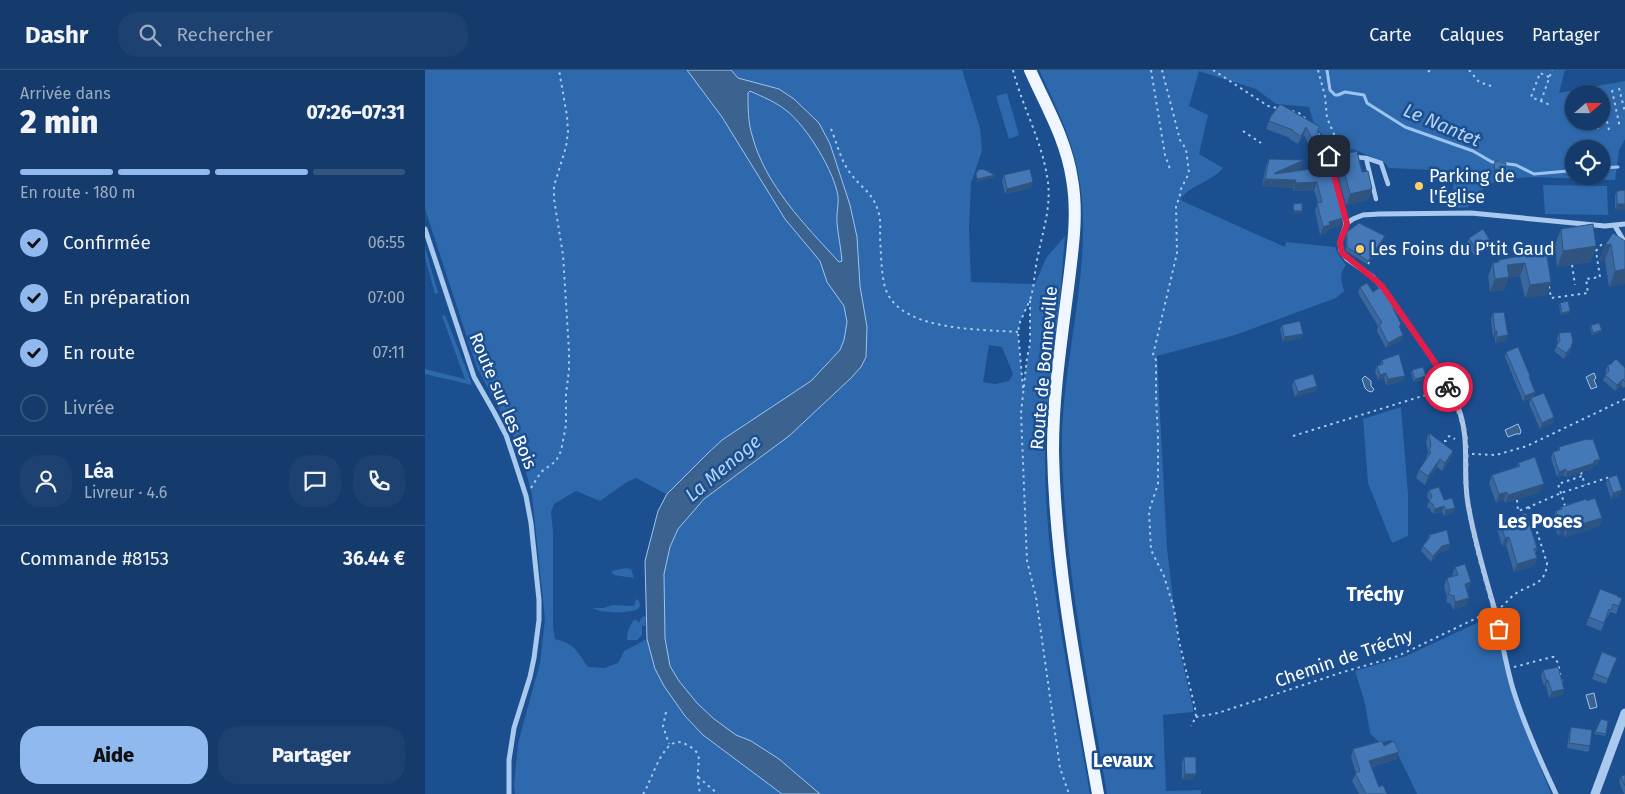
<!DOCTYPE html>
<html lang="fr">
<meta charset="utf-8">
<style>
:root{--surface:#143b6b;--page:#1d4271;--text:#f1f3f6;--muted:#9dadc1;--line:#33557e;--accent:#90b9f0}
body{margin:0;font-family:"Fira Sans",sans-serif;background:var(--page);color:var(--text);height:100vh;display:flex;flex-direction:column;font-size:19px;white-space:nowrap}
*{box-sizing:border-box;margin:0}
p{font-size:16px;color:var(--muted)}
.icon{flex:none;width:28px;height:28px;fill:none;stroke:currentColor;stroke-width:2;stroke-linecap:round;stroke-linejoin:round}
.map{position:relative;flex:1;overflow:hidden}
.details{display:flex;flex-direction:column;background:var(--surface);width:425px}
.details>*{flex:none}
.needle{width:32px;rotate:70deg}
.tools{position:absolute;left:1140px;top:15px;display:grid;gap:10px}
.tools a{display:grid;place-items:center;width:45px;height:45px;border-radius:50%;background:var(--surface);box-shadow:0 1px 4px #0004,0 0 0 1px var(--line);font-size:25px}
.pin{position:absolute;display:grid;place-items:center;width:42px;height:42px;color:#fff;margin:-21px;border-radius:10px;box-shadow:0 2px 8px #0006}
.courier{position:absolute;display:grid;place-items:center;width:50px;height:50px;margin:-25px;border:4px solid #e11d48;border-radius:50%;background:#fff;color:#222;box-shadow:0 1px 6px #0007}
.headline em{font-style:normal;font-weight:800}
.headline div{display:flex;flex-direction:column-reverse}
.headline{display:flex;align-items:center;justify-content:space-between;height:85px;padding:0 20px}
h1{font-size:32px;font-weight:800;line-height:38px}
.bar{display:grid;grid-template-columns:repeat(4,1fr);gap:8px 5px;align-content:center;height:60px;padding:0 20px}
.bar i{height:6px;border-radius:4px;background:var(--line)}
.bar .active{background:var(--accent)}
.bar p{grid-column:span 4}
.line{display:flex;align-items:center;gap:12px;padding:0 20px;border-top:1px solid var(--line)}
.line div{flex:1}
.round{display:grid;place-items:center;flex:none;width:52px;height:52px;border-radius:20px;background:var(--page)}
ol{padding:0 20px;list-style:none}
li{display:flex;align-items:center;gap:15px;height:55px}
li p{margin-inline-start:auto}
li .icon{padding:5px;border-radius:50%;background:var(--accent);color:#111;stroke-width:4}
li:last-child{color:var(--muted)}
li i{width:28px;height:28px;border:2px solid var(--line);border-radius:50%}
.cta{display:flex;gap:10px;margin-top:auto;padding:10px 20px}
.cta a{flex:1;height:58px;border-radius:20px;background:var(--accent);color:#111;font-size:20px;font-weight:800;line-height:58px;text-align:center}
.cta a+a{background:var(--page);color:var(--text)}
header{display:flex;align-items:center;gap:30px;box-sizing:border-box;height:70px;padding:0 25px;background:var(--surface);border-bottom:1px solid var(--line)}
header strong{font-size:24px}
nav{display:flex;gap:28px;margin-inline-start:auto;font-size:18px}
.search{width:350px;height:45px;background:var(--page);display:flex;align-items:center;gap:12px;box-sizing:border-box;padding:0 18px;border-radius:20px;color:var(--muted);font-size:19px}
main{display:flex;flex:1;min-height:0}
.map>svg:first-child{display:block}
</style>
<header>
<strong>Dashr</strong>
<div class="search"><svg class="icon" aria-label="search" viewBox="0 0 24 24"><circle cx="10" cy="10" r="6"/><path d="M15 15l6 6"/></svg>Rechercher</div>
<nav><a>Carte</a><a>Calques</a><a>Partager</a></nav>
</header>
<main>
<section class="details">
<div class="headline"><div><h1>2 min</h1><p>Arrivée dans</p></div><em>07:26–07:31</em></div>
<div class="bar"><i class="active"></i><i class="active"></i><i class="active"></i><i></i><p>En route · 180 m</p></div>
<ol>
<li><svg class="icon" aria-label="check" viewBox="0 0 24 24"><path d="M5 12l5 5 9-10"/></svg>Confirmée<p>06:55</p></li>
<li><svg class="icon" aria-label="check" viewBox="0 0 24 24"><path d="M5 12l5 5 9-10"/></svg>En préparation<p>07:00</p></li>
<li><svg class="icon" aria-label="check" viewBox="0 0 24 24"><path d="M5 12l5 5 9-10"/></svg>En route<p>07:11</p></li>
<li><i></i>Livrée</li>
</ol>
<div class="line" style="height:90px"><a class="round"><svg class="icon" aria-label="person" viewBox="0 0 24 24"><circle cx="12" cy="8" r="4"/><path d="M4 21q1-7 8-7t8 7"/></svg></a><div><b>Léa</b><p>Livreur · 4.6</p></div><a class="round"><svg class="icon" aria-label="chat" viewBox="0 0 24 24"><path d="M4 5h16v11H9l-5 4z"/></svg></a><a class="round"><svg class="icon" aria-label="phone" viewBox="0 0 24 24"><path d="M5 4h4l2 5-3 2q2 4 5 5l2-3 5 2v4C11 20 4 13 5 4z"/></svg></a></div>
<div class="line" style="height:65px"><div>Commande #8153</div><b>36.44 €</b></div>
<div class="cta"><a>Aide</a><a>Partager</a></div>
</section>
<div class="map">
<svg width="1200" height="724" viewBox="0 0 1200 724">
<rect width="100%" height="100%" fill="#1b4f8f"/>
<g fill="#2e69ad" fill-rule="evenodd">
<path d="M0 0H537L555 58 557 81 546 113 544 158 546 212 610 214 621 188 640 166C637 203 634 240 630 276 625 315 620 354 620 393 621 505 646 615 665 724H90L89 715 93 673 115 593 120 549 107 425 97 387 85 359 52 298 0 139ZM605 231V274L598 315 593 262 595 252ZM564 275 577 277 588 304 584 311 570 314 558 312ZM211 408 241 424 233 441 220 491 222 569 199 581 193 593 179 598 163 597C152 581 150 574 130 569L128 557V462L126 442 129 434 151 421 175 431 202 412Z"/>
<path d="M614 0H1140L1134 23 1200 11V69L1194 80 1190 110 1106 107 1072 110 1044 128V137L1031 138 1027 135 1029 101 964 98 959 92 928 79 920 82 916 85 890 57 884 37 851 34 831 19 774 1 764 36 783 45 774 84 798 98C787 112 764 115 755 130L860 177 861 172 910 177 913 184 921 195C914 204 916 210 919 221L911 228 810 265 732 286 742 479 754 577 768 638V642L738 645 741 721 776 720V724H682C663 611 640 498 637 384 635 294 668 202 655 113 649 71 631 37 614 0ZM1149 24H1176V51H1149ZM1149 79H1176V106H1149Z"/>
<path d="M582 23 594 65 584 69 571 26Z"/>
<path d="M1118 115 1182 116 1183 145 1120 144Z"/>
<path d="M0 177 13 223 10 224 0 187Z"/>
<path d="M20 245 45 309 47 315 0 304V299L40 309 17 246Z"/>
<path d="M976 337 983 425V466L967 473 943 413 938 349Z"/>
<path d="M201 498 206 499 209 508 189 505 186 502 191 500Z"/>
<path d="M211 529 214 531 215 536 212 540C199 543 179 544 167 538H178L188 535 209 536Z"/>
<path d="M219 546 221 547 220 556 217 555V565L212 570H202C202 562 204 556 209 550H212L214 553 216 548Z"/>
<path d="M1067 546 1086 621 1101 661 1126 724H992L966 670 955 673 945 663 940 633 930 601 981 586Z"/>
</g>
<g fill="#3c6290" stroke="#9cc4f0" fill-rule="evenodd">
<path d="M262 0H306L313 8 354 19 369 29 394 53 405 74 425 135 432 167 435 216 442 257 441 287 436 297 426 308 364 366 279 429 253 459 245 477 239 504 240 568 245 596 254 611 272 633 289 649 311 665 326 671 354 689 395 724H357L278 665 260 646 239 616 230 599 222 569 220 491 233 441 242 424 282 384 297 370 386 311 415 280 419 270 422 252 419 236 402 212 395 191 360 149 297 47ZM325 21C338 27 351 32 362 41 382 57 409 101 413 126 414 134 411 144 412 153 413 165 416 178 417 191L414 192C380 155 340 115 327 65 323 52 323 37 323 23Z"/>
<path d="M1169 303 1171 308 1169 310 1172 317 1166 319 1161 307Z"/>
<path d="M940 306 946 311V316L949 319 947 322 943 321 940 318 937 309Z"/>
<path d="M1093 354 1096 361 1095 364H1091L1083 367 1080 360Z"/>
<path d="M1169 623 1172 637 1165 639 1161 625Z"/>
</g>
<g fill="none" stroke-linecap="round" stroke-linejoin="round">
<g stroke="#9cc4f0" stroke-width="3">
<path d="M902 0 905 20 910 25H913L920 22 939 25 942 33 980 57 1048 81 1067 92 1091 95 1109 104 1143 101 1149 103"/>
<path d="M1176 98 1193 97"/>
</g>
<g stroke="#a9c9ee" stroke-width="2" stroke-dasharray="2.5 4" stroke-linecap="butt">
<path d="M588 0C597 36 616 69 622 106 628 137 616 165 611 196 609 209 609 217 605 230"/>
<path d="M726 0 740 85 746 102"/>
<path d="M737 0 755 70 761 79 764 103 756 119 754 129 751 135 752 183 728 285 731 290V326L733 367V414L724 441 726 480 739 506 749 539 754 571 770 638 771 647 766 656"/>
<path d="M788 0 843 36 852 38"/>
<path d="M893 0 900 26 902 48 916 80V83L912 87"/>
<path d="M1044 0 1054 12 1066 16"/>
<path d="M1003 2 1005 0"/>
<path d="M1124 7 1115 3 1106 27 1125 35"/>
<path d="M1194 18 1200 42"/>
<path d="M1187 20 1195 58"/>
<path d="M1175 22 1176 24"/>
<path d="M1176 26 1184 60"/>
<path d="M1145 28 1146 48"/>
<path d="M1116 31 1127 0"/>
<path d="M867 41 874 43 882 50"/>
<path d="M1171 51 1173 59"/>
<path d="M406 59C412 73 416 92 426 104 438 120 448 122 454 144 456 152 455 159 455 167 456 182 456 198 459 213 468 262 555 259 593 262"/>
<path d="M818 61 836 73"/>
<path d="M893 63 901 79"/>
<path d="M943 194 946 188"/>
<path d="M1147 195 1150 215"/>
<path d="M1124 216 1126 228 1163 223 1161 209 1175 207 1171 181 1176 175H1180"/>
<path d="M598 318 593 262 595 252 605 230V274L602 288 596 343 602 491 611 527 635 698 644 724"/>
<path d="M868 366 1017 320"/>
<path d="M1019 371H1021L1024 366 1030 369"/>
<path d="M1047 384 1071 385 1102 376 1200 329"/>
<path d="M1156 402 1160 415"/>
<path d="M106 418 116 402 131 391 136 381 141 355V324L144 300V281L138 185 129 129V116L141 77 143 62 142 46 134 0"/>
<path d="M1092 430 1093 441 1104 437"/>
<path d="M1140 436 1133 414 1157 406"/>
<path d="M1076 537C1081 533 1085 528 1090 524 1104 514 1121 516 1122 493L1104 437 1136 423 1185 407"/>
<path d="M1089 597 1127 587H1129L1133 593 1137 614"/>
<path d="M241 642 238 656 244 674"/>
<path d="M771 647 793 643 915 603 973 586 1062 543"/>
<path d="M273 707 293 724"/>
<path d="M218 724C227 712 239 659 262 675 266 677 271 680 273 685 275 690 273 695 273 700 272 708 274 717 275 724"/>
</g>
<g stroke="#a9c9ee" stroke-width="4.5">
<path d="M929 87 941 88 951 129"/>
<path d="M941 88 956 93 963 114"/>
</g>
<g stroke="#a9c9ee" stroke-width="5">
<path d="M904 86 921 154"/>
<path d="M1190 156 1200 173"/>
<path d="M0 159 49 307 69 342 81 365 88 386 101 426 106 453 114 530V550L109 588 105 607 89 658 84 690V724"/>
<path d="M959 220 948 207 922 189 916 181 915 172 921 154 928 149 938 145 954 144 1046 143 1180 156 1200 154"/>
<path d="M967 231C991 266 1017 298 1033 337 1046 371 1037 400 1043 434 1049 469 1059 503 1069 537 1076 564 1080 592 1088 619 1099 655 1115 690 1131 724"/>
</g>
<path stroke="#a9c9ee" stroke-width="9" d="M1170 724 1200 643"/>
<path stroke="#f0f6ff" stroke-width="12" d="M605 0C621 36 641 69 647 109 653 143 648 177 644 210 637 267 628 323 628 380 630 496 653 610 673 724"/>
</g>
<g fill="#3a679d">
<path d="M846 46 895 57 893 63 902 84 899 92 894 95 879 65 873 74 864 69 865 68 841 59Z"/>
<path d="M915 85 937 102 947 119 943 130 921 135 911 96Z"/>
<path d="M844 89 876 98 868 101 901 97 915 156 903 159 902 162 895 165 890 140 893 133 889 120 868 121V118L837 116 841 96Z"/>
<path d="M579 105 606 118 580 124 577 111Z"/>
<path d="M1200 120 1190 140V126L1192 121Z"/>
<path d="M1136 159 1171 176 1165 192 1132 197 1130 175Z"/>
<path d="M922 162 958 169 942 194 921 181V165Z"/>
<path d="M1044 168 1064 178 1050 187 1042 174Z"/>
<path d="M1200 171V214L1184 217 1180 190 1174 191 1180 175Z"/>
<path d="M1100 184 1126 212 1121 225 1100 228 1095 206 1083 208 1079 220 1065 222 1063 206 1068 193 1073 192 1074 190 1099 185Z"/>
<path d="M935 217 948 222 969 240 975 258 978 265 976 270 961 278 952 261 953 256 933 223Z"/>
<path d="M1135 233 1145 241 1143 244 1136 245 1134 235Z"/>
<path d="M1068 243 1081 271 1070 273V267H1068L1066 249Z"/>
<path d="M857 255 878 264 876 268 858 272 855 259Z"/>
<path d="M1166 255 1177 260 1176 263 1167 265 1165 258Z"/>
<path d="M1134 263 1148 272 1145 282 1139 289 1129 281 1133 274 1132 269Z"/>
<path d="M1081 282 1105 306V309L1110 322 1108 327 1129 347 1127 353 1115 359 1104 334 1106 328 1098 331 1080 287Z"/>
<path d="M957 290 980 306 978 311 961 315 959 308 953 310 950 301 952 296 955 295Z"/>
<path d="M1183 295 1200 297V317L1198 318 1196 315 1190 321 1178 310 1181 304V300Z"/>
<path d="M987 300 1000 309 989 312 986 303Z"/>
<path d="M869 310 892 316 890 321 870 327 867 316Z"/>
<path d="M1004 363 1028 381 1025 390 1017 401 1012 397 1000 415 991 408 994 400 1001 389 1003 382 1001 371Z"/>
<path d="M1134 377 1175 389 1173 394 1168 396 1167 399 1140 407 1139 405 1132 407 1126 388 1128 382 1133 381Z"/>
<path d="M1093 393 1115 422 1080 433 1079 430 1071 433 1064 413 1067 405 1092 397Z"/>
<path d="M1183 408 1195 426 1186 429 1181 413Z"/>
<path d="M1004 420 1030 438 1028 443 1019 446 1017 442 1008 444 1005 439 1002 437 1004 431 1002 426Z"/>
<path d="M1162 431 1177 448 1174 456 1140 467 1139 464 1133 466 1128 449 1131 441 1135 439 1136 437Z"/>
<path d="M1075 451 1112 478 1111 483 1112 488 1109 496 1089 502 1081 475 1077 476 1072 459Z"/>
<path d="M1004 465 1025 474 1023 480 1015 482 1006 492 996 481 998 476 1002 470Z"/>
<path d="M1030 497 1046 512 1043 520H1042V535L1028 540 1026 534 1021 532 1022 527 1019 516 1022 508 1028 506 1027 505Z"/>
<path d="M1175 519 1197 528 1191 544 1185 542 1183 547H1182L1176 561 1161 555Z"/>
<path d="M1177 582 1192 588 1181 614 1167 609Z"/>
<path d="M1118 600 1139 619 1137 625 1124 628 1121 615 1119 616 1116 606Z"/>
<path d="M1146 657 1165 676 1163 682 1142 678 1144 663Z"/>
<path d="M1170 662 1181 664 1180 666 1169 664Z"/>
<path d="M959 676 974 682 971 689 946 697 954 717 962 724H934L927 711 931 703 926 687 928 679Z"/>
<path d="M759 687 769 709 757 710V693Z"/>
<path d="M1200 705V724H1199L1194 712 1196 706Z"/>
</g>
<g fill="#305480">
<path d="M881 57 879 65 873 74 876 66Z"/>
<path d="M902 84 899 92 894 95 897 87Z"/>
<path d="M879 90 876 98 850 109 871 110 868 118 837 116 840 109 850 103Z"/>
<path d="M1069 99 1080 100 1078 103 1068 102Z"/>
<path d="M570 105 569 108 551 112 552 109Z"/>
<path d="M608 112 606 118 580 124 582 119Z"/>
<path d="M892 112 889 120 868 121 870 113Z"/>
<path d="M947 119 943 130 921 135 925 124Z"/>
<path d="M1192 134H1200V140H1190Z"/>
<path d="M869 141H877L876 144H868Z"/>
<path d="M918 148 915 156 903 159 902 162 895 165 898 157 904 152Z"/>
<path d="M960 166 958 169 942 194 943 191Z"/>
<path d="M1066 172 1064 178 1050 187 1052 181Z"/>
<path d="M1186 174 1180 190 1174 191 1180 175Z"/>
<path d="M1171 176 1165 192 1132 197 1138 181Z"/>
<path d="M1100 193 1095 206 1083 208 1079 220 1065 222 1070 209 1082 195Z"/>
<path d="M1200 199V214L1184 217 1190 201Z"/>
<path d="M1126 212 1121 225 1100 228 1105 215Z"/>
<path d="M1145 241 1143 244 1136 245 1137 243Z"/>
<path d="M1177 260 1176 263 1167 265 1168 263Z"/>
<path d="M1072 261 1070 267H1068L1070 262Z"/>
<path d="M878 264 876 268 858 272 859 267Z"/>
<path d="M978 265 976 270 961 278 963 273Z"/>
<path d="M1083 265 1081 271 1070 273 1072 267Z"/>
<path d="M1148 272 1145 282 1139 289 1141 283Z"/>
<path d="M961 303 959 308 953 310 955 305Z"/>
<path d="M980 306 978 311 961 315 963 309Z"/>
<path d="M1001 306 1000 309 989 312 990 309Z"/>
<path d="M1198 309 1196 315 1190 321 1192 315Z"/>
<path d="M892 316 890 321 870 327 873 322Z"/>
<path d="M1110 322 1108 327 1098 331 1100 326Z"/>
<path d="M1129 347 1127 353 1115 359 1117 353Z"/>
<path d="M1028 381 1025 390 1017 401 1020 393Z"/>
<path d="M1015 389 1012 397 1000 415 1003 406Z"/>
<path d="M1175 389 1173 394 1168 396 1167 399 1140 407 1142 402Z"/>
<path d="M1141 399 1139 405 1132 407 1134 402Z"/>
<path d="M1119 414 1115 422 1080 433 1083 425Z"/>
<path d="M1197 420 1195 426 1186 429 1188 423Z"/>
<path d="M1082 422 1079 430 1071 433 1074 424Z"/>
<path d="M1019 436 1017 442 1008 444 1010 439Z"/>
<path d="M1030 438 1028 443 1019 446 1021 440Z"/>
<path d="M1177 448 1174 456 1140 467 1143 458Z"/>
<path d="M1142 455 1139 464 1133 466 1136 457Z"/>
<path d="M1084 467 1081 475 1077 476 1080 468Z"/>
<path d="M1025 474 1023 480 1015 482 1006 492 1008 486 1017 476Z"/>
<path d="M1112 488 1109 496 1089 502 1092 494Z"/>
<path d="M1046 512 1043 520 1037 522 1040 514Z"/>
<path d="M1044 528 1042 535 1028 540 1030 532Z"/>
<path d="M1121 610H1123L1121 615 1119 616Z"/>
<path d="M1139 619 1137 625 1124 628 1127 622Z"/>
<path d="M974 682 971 689 941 698 944 691Z"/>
<path d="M760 704H771L769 709 757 710Z"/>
</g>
<g fill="#4478b7" stroke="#305480">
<path d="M855 34 895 57 892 61 902 84 897 87 881 57 876 66 867 61 868 60 844 51 846 46Z"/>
<path d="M932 81 937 102 943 101 947 119 925 124 915 85Z"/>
<path d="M844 89 879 90 850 103V104L901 97 911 112 918 148 904 152 905 155 898 157 892 133 897 132 892 112 870 113 871 110 840 109Z"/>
<path d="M1070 91 1081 93 1080 100 1069 99Z"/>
<path d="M558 99 570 105 552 109 551 104 553 100Z"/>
<path d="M605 99 608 112 582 119 579 105Z"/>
<path d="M1200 120V134H1192V121Z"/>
<path d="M877 133V141H869L868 134Z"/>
<path d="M934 153 960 166 943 191 922 177V162Z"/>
<path d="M1168 154 1171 176 1138 181 1136 159Z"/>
<path d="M1058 159 1066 172 1052 181 1044 168Z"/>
<path d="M1188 163 1200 171V199L1190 201 1186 174 1180 175Z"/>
<path d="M1121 180 1126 212 1105 215 1100 193 1082 195 1084 207 1070 209 1068 193 1074 192V190L1100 185V184Z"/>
<path d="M942 213 948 222 957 216 971 236 968 238 976 254 974 256 978 265 963 273 954 255 957 253 935 217Z"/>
<path d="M1143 231 1145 241 1137 243 1135 233Z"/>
<path d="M1079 242 1083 265 1072 267V261L1070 262 1068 243Z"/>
<path d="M875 251 878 264 859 267 857 255Z"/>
<path d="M1174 253 1177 260 1168 263 1166 255Z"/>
<path d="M1146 262 1148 272 1146 275 1147 276 1141 283 1131 276 1135 271 1134 263Z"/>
<path d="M1093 277 1105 306 1104 307 1110 322 1100 326 1081 282Z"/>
<path d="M974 284 980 306 963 309 961 303 955 305 952 296 958 294 957 290Z"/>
<path d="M1191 289 1200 298V297V312L1198 309 1192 315 1180 305 1184 301 1183 295 1186 294Z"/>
<path d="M998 297 1001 306 990 309 987 300Z"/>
<path d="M888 304 892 316 873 322 869 310Z"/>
<path d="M1119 323 1129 347 1117 353 1106 328Z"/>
<path d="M1004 363 1028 381 1020 393 1015 389 1003 406 994 400 1006 382 1004 380 1006 376Z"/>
<path d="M1162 369V370L1168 369 1175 389 1169 391V393L1142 402 1141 399 1134 402 1128 382 1135 380 1134 377Z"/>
<path d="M1110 387 1119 414 1083 425 1082 422 1074 424 1067 405 1095 396 1093 393Z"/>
<path d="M1192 405 1197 420 1188 423 1183 408Z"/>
<path d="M1014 417 1019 430 1027 428 1030 438 1021 440 1019 436 1010 439 1007 433 1004 432 1007 426 1004 420Z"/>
<path d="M1170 428 1177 448 1143 458 1142 455 1136 457 1131 441 1137 439 1136 437 1146 434 1161 429 1162 431Z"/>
<path d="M1101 443 1112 478 1109 479 1112 488 1092 494 1084 467 1080 468 1075 451Z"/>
<path d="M1022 460 1025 474 1017 476 1008 486 998 476 1005 467 1004 465Z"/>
<path d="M1040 494 1046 512 1040 514 1044 528 1030 532 1029 526 1023 524 1025 520 1022 508 1033 505 1030 497Z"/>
<path d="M1175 519 1193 526V527L1197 528 1194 536 1188 534 1186 540 1184 539 1179 553 1164 547Z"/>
<path d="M1177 582 1192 588 1183 609 1169 603Z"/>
<path d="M1133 597 1139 619 1127 622 1123 610H1121L1118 600Z"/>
<path d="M1176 649 1183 651 1181 664 1170 662Z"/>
<path d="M1146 657 1167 660 1165 676 1144 673Z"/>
<path d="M957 671 959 676 969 671 974 682 944 691 954 717 958 715 962 724H941L930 703 935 701 928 679Z"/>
<path d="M759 687H771V704H760Z"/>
<path d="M1200 705V716L1196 706Z"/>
</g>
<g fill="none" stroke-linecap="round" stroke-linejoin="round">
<path stroke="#afc1d8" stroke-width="5" stroke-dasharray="0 9" d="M1023 317C1032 335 1040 354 1041 375 1042 394 1039 413 1043 432 1049 475 1064 517 1074 559"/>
<path stroke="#e11d48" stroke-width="6" d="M904 86 922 154 915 172 917 183 948 208 957 216 1009 291 1023 317"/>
</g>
<g fill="#ffd166" stroke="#1b4f8f" stroke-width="2">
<circle cx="994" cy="116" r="5"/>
<circle cx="935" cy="179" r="5"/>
</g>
<g text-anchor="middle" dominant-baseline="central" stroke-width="5" stroke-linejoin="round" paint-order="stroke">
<g font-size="18" fill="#fff" stroke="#1b4f8f" text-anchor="start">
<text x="1004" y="106">Parking de<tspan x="1004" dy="21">l'Église</tspan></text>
<text x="945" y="179">Les Foins du P'tit Gaud</text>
</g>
<g font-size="18" fill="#fff" stroke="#1b4f8f">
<text transform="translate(619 298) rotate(-85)">Route de Bonneville</text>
<text transform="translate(78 331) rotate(67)">Route sur les Bois</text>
<text transform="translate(919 588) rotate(-19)">Chemin de Tréchy</text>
</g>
<g font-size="19" font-style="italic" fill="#b5d3f5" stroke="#1b4f8f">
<text transform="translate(1017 55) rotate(23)">Le Nantet</text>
<text transform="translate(298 398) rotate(-40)">La Menoge</text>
</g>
<g font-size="19" font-weight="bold" fill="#fff" stroke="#1b4f8f">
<text x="1115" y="451">Les Poses</text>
<text x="950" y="524">Tréchy</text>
<text x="698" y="690">Levaux</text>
</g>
</g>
</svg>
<div class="tools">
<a><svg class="needle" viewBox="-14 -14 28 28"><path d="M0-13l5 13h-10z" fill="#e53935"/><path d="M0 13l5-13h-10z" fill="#9dadc1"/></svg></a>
<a><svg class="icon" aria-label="locate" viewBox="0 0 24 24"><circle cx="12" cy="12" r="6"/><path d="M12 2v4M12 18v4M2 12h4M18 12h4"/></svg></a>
</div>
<div class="pin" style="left:1074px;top:559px;background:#ea580c"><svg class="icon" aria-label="bag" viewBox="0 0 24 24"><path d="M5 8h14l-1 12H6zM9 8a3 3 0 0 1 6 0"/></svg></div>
<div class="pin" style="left:904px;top:86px;background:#1f2937"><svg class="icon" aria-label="home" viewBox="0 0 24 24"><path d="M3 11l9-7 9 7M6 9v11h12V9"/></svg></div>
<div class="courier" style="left:1023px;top:317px"><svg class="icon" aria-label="bike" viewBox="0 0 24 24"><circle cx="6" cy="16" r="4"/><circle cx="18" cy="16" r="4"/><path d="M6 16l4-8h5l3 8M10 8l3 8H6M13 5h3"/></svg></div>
</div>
</main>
